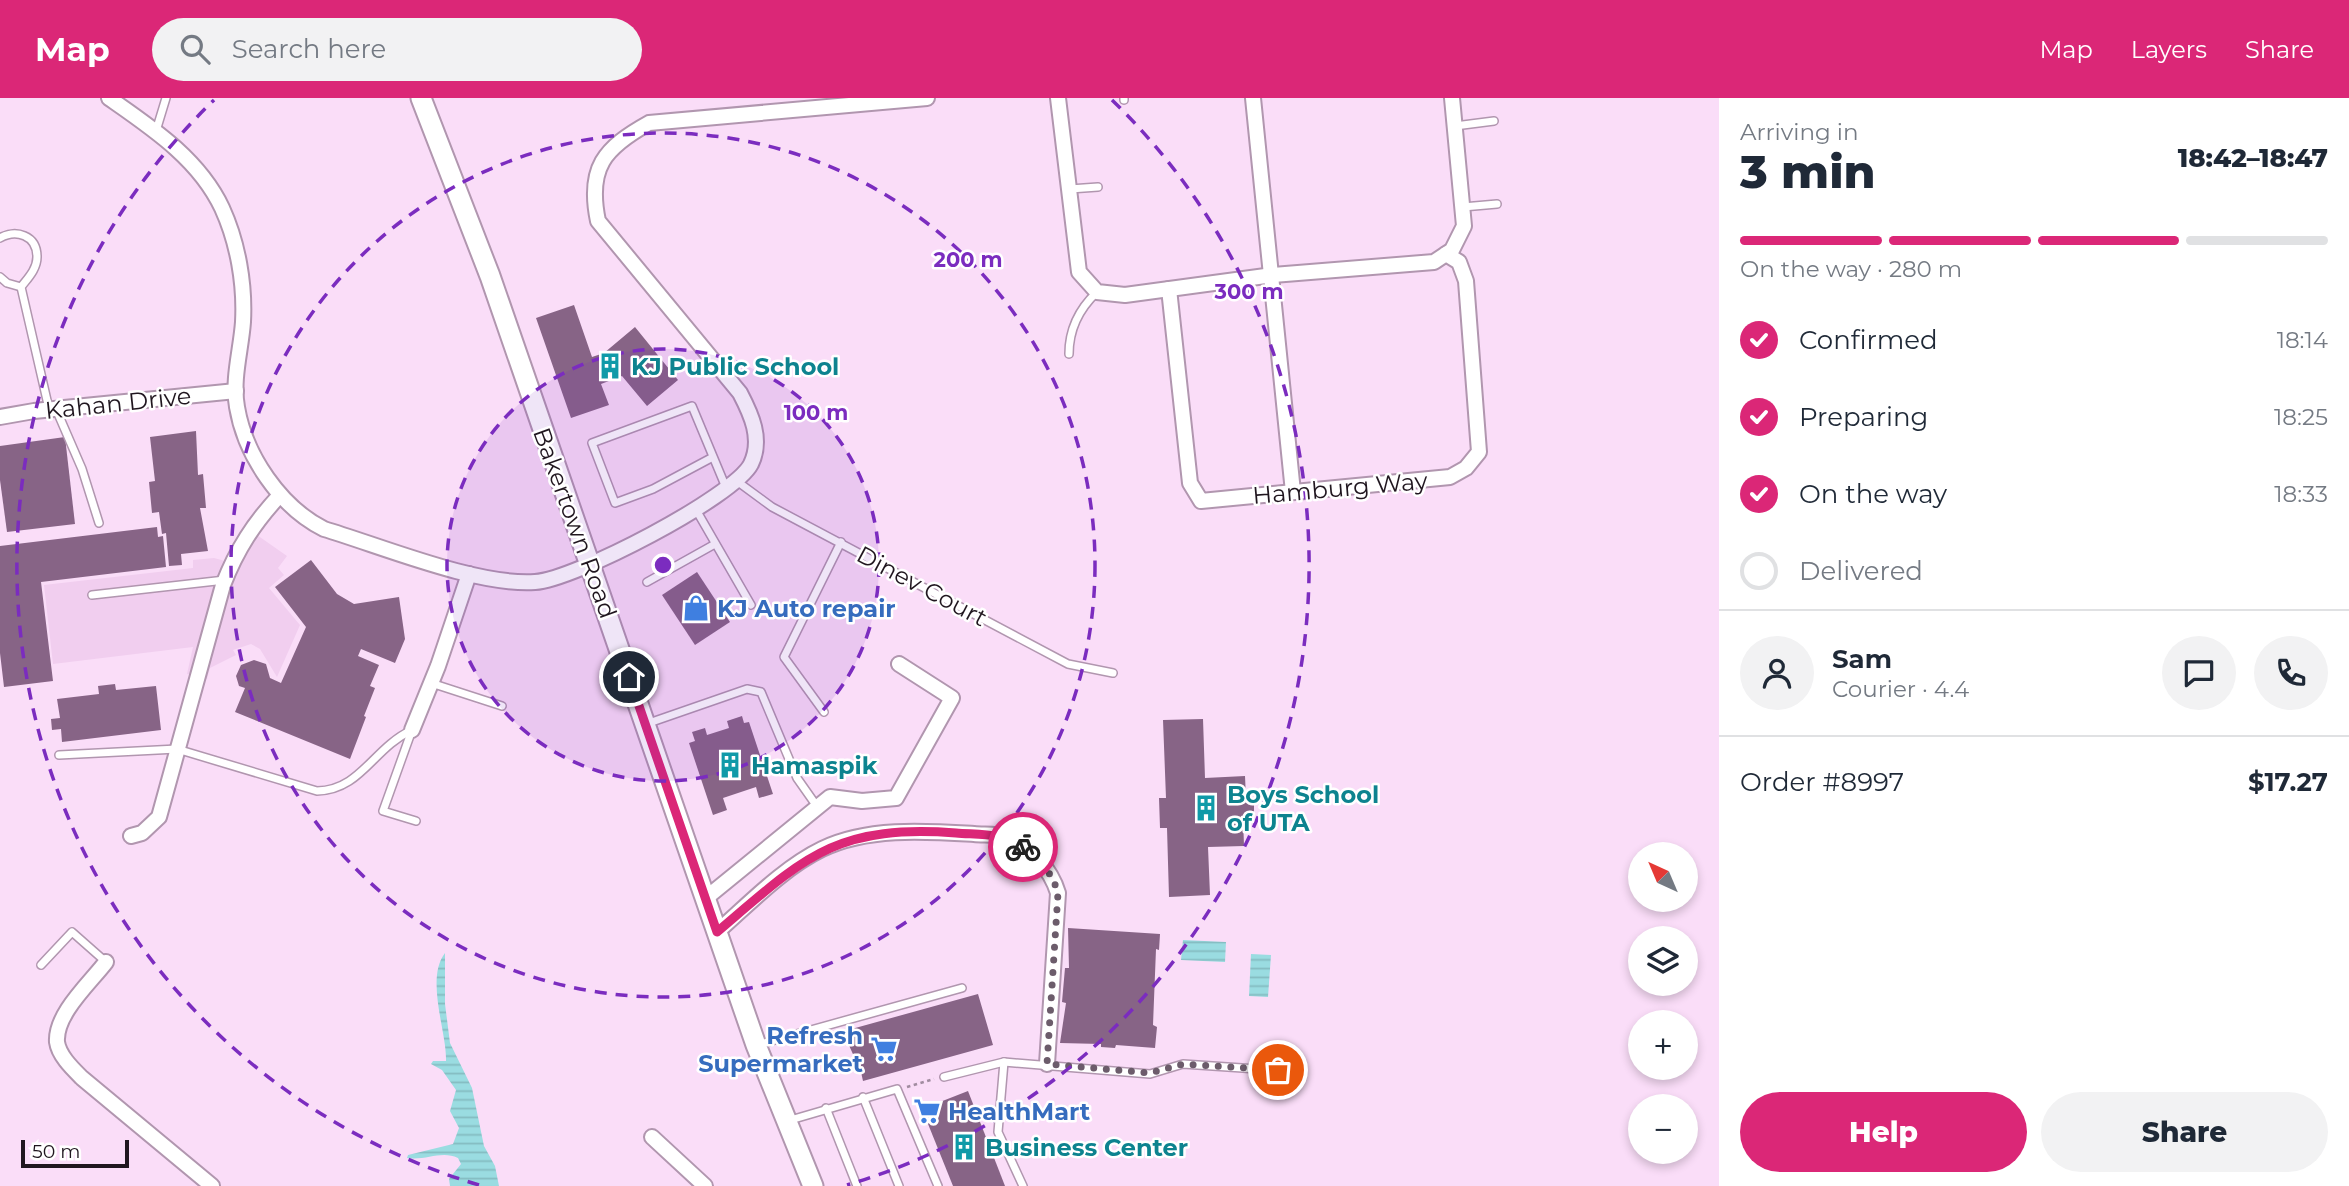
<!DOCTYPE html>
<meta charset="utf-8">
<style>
:root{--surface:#fff;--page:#f2f2f3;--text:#1f2937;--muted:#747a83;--line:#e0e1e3;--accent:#db2777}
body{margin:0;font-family:Montserrat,sans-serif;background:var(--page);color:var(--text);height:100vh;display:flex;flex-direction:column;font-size:26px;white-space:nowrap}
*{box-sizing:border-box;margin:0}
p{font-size:23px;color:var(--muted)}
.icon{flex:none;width:38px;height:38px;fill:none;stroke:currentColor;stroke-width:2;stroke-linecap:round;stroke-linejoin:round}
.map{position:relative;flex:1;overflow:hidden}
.details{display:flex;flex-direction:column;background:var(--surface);width:630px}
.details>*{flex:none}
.needle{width:46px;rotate:316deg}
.fabs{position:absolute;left:1628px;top:744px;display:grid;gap:14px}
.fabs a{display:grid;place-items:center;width:70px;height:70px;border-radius:50%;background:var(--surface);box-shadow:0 4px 10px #0003;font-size:35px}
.scale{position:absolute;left:21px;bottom:18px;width:108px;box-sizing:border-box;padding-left:7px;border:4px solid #20161f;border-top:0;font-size:19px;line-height:24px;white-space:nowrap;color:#20161f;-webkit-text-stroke:5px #fff;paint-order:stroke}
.pin{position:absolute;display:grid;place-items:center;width:60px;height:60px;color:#fff;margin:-30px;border:4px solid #fff;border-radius:50%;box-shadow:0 2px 7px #0007}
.courier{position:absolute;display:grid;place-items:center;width:70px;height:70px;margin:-35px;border:5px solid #db2777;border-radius:50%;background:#fff;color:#222;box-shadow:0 2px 9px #0007}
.overview em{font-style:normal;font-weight:800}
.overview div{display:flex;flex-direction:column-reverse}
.overview{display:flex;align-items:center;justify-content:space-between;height:119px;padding:0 21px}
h1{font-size:46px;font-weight:800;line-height:52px}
.bar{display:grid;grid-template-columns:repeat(4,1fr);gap:10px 7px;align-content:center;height:84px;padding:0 21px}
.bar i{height:9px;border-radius:5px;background:var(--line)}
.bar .active{background:var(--accent)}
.bar p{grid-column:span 4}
.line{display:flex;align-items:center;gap:18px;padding:0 21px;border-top:2px solid var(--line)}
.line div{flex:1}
.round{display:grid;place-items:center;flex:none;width:74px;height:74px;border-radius:37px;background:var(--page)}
ol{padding:0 21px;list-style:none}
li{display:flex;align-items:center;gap:21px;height:77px}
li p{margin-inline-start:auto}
li .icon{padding:7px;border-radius:50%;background:var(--accent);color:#fff;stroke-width:4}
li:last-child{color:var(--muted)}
li i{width:38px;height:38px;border:4px solid var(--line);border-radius:50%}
.cta{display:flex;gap:14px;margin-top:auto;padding:14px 21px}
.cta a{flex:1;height:80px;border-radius:42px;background:var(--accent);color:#fff;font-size:28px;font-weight:800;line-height:80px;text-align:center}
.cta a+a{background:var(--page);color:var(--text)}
header{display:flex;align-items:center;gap:42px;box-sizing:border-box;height:98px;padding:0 35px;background:var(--accent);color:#fff}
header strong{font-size:33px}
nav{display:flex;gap:38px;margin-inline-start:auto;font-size:24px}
.search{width:490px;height:63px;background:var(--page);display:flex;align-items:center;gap:18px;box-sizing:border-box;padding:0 24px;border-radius:38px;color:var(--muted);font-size:26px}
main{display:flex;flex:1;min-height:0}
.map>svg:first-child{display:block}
</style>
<header>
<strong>Map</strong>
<div class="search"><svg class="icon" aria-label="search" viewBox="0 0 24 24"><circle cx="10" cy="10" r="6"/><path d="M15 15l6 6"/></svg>Search here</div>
<nav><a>Map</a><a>Layers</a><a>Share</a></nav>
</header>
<main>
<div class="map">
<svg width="1719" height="1088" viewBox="0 0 1719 1088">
<defs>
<pattern id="water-rules" width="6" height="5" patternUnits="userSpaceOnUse" patternTransform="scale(1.75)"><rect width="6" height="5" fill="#9adce1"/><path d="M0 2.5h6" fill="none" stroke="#84bcc1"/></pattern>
</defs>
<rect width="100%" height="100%" fill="#faddf8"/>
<path fill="#f1ceef" d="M257 437 287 458 278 470 284 477 269 490 300 527 277 579 260 551 251 546 233 552 236 557 210 570 207 581 187 576 193 549 53 566 44 487 193 470V462L214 460 236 466Z"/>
<g fill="url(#water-rules)">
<path d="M1183 842 1226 844 1225 864 1181 862Z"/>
<path d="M445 855V906L450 945 472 990 484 1048 495 1068 499 1088H450L449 1081 461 1066 458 1060C441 1052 426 1063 407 1060L408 1057 453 1046 459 1030 450 1013 456 992 442 972 431 966 433 963H446C447 934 425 881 445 855Z"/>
<path d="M1251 856 1271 857 1268 899 1249 898Z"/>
</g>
<g fill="#876486">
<path d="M574 207 592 259 604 255 635 229 678 282 647 308 622 278 601 286 609 307 571 320 536 220Z"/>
<path d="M196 333 198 377 203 376 206 410H200L208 453 181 456 182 467 169 468 166 435 162 436 159 414 152 415 149 384 155 383 150 339Z"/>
<path d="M65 339 75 426 7 434 0 382V348Z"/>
<path d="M157 429 158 439 163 438 166 469 41 484 53 583 4 589 0 555V448Z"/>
<path d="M311 462 337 496 354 506 399 499 405 541 395 565 361 551 358 558 379 567 370 588 375 590 364 618 366 619 350 661 235 614 245 590 239 588 236 578 241 567 254 562 266 566 270 580 281 585 306 529 275 489Z"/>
<path d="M697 474 730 524 695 547 662 497Z"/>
<path d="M115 586 116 592 156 588 161 632 62 644 61 631 52 632 51 621 60 620 57 601 99 596 98 588Z"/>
<path d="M742 618 744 625 749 624 773 696 759 700 756 689 723 700 727 712 713 717 689 645 695 643 692 634 705 630 707 637 729 630 727 623Z"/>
<path d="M1203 621 1205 680 1245 678 1246 700H1254V719H1243L1244 748 1208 749 1210 797 1169 799 1167 730H1160L1159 700H1166L1163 622Z"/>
<path d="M1068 830 1160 836 1159 852 1156 851 1153 927 1157 929 1155 950 1116 947 1115 950 1101 949V946L1060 945 1066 905 1062 904 1065 870H1069Z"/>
<path d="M978 896 993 947 863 983 861 974 856 975 854 967 857 965 847 943 850 942 848 932Z"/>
<path d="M968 993 1005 1088H953L922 1011Z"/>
</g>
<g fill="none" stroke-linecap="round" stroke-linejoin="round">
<g stroke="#b196af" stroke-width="10">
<g id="lane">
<path d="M1124 0V2"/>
<path d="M1455 28 1494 23"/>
<path d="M156 33 166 0"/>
<path d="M1070 91 1098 89"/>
<path d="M1463 109 1497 106"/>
<path d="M0 140C16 131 37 137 37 159 37 171 28 180 21 189L49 311"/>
<path d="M0 179 7 185 21 189"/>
<path d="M1069 256C1069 231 1079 211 1097 194"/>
<path d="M56 311 82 371 99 425"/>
<path d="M713 359 653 391 615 405 592 345 692 308 727 392"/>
<path d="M738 384 772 409 1068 566 1113 575"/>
<path d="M695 410 751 507"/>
<path d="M647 484 715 446"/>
<path d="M92 497 225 482"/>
<path d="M431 585 502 608"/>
<path d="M824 614 784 559 841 444"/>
<path d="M646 626 747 591 761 594 797 680 816 707"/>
<path d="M412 632 383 713 416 723"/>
<path d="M59 657 177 651 317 693C361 692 373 650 412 632"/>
<path d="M41 867 72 834 106 864"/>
<path d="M757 947 962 890"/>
<path d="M1004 964 998 1034 1023 1088"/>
<path d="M944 979 1004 964 1150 976 1183 966 1301 974"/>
<path d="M863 999 899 1088"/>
<path d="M826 1010 857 1088"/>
<path d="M787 1023 897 991 938 1088"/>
</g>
</g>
<g stroke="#b196af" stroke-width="18">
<g id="street">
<path d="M109 0C152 30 199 61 222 110 238 145 245 186 243 224 241 252 232 281 237 309 245 357 280 409 324 431 381 448 477 488 535 484 574 482 734 399 751 366 763 341 751 316 740 295L598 123C587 70 604 50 649 25L927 0"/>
<path d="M1058 0 1079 174 1097 194 1125 197 1273 177 1434 164 1452 152 1464 128 1452 0"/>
<path d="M1253 0 1293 394"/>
<path d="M1169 191 1190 385 1201 403 1450 379 1466 370 1479 354 1466 183 1459 164 1446 156"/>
<path d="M0 319 34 313 236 293"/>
<path d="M412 632 438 568 469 476"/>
<path d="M131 738 142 735 159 719 223 487C237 451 254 425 280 397"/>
<path d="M706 800 830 699 862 703 896 700 952 600 899 566"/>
<path d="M717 834C749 806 783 770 822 751 867 729 925 733 974 736 984 737 996 736 1006 739 1030 746 1051 772 1058 795L1047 966"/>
<path d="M106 864C90 885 55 916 57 944 59 958 73 971 82 980L212 1088"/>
<path d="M652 1039 705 1088"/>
</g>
</g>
<g stroke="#b196af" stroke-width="23">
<path id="secondary" d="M421 0 490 178 756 947 813 1088"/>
</g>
<path stroke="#a18ca0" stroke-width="2.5" stroke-dasharray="3.5 3.5" stroke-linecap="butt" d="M907 989 934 981"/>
<use href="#lane" stroke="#fff" stroke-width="7"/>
<use href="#street" stroke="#fff" stroke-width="14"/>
<use href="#secondary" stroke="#fff" stroke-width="19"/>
</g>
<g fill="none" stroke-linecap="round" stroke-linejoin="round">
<path stroke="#6c5c6b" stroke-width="7" stroke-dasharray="0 12.6" d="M1023 749C1041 762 1052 775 1058 795L1047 966 1150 975 1183 966 1278 972"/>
<path stroke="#db2777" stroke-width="9" d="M629 579 717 834C804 760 834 726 956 735 981 737 1003 735 1023 749"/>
</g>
<circle cx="663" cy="467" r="216" fill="#7b2cbf" fill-opacity=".12"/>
<g fill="none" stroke="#7b2cbf" stroke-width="3.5" stroke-dasharray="12 9">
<circle cx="663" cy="467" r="216"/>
<circle cx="663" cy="467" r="432"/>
<path d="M479 1087A647 647 0 0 1 214 2M1112 2A647 647 0 0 1 847 1087"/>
</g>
<defs>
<g id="building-bare" transform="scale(2.1)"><path d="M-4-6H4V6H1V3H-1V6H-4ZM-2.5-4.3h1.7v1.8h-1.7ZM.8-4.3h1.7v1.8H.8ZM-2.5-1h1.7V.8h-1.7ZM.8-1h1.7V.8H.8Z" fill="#0f9aa8" stroke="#fff" stroke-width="2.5" paint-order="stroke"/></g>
<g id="shop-bare" transform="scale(2.1)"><path d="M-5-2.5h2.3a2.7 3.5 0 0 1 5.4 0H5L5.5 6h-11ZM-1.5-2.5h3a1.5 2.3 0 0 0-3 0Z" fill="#3f7fe0" stroke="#fff" stroke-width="2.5" paint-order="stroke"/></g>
<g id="supermarket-bare" transform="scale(2.1)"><path d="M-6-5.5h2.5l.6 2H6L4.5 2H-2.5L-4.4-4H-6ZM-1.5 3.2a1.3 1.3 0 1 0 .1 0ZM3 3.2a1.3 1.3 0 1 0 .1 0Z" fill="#3f7fe0" stroke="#fff" stroke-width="2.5" paint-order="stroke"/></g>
</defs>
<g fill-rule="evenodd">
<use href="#building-bare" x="610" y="268"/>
<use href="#shop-bare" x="696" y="510"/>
<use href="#building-bare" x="730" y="667"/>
<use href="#building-bare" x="1206" y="710"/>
<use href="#supermarket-bare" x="884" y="951"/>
<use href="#supermarket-bare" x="927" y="1013"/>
<use href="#building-bare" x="964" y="1049"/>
</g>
<g text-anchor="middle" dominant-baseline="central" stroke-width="5" stroke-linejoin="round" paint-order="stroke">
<g font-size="24" font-weight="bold" fill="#0d838f" stroke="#fff" text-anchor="start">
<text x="631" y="268">KJ Public School</text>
<text x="751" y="667">Hamaspik</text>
<text x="1227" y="696">Boys School<tspan x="1227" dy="28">of UTA</tspan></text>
<text x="985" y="1049">Business Center</text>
</g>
<g font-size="24" fill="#20161f" stroke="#fff">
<text transform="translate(118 305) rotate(-6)">Kahan Drive</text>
<text transform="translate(1340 390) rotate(-5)">Hamburg Way</text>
<text transform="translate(575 425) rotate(70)">Bakertown Road</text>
<text transform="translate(922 488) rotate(28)">Dinev Court</text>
</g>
<g font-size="24" font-weight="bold" fill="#366cbe" stroke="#fff" text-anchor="start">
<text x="717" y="510">KJ Auto repair</text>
<text x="863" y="937" text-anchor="end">Refresh<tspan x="863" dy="28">Supermarket</tspan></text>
<text x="948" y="1013">HealthMart</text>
</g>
</g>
<circle cx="663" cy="467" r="10" fill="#7b2cbf" stroke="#fff" stroke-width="3.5"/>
<g font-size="21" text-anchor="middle" font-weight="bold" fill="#7b2cbf" stroke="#fff" stroke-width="5" stroke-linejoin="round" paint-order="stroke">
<text x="968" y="169">200 m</text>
<text x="1249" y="201">300 m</text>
<text x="816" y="322">100 m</text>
</g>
</svg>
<div class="fabs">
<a><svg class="needle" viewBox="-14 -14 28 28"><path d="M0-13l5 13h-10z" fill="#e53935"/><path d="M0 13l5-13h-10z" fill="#747a83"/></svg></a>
<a><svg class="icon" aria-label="layers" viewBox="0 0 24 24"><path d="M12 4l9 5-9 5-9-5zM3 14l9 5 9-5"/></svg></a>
<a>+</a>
<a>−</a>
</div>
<div class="scale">50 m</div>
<div class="pin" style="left:1278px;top:972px;background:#ea580c"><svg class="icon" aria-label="bag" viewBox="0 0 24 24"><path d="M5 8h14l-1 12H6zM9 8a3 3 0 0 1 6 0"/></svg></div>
<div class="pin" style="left:629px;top:579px;background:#1f2937"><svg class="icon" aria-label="home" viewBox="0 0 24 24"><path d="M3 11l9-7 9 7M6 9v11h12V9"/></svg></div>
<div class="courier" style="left:1023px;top:749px"><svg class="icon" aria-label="bike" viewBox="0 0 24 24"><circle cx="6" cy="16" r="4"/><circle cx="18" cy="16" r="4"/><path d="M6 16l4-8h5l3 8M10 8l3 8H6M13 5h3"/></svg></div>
</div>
<section class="details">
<div class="overview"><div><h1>3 min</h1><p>Arriving in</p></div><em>18:42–18:47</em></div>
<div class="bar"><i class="active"></i><i class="active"></i><i class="active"></i><i></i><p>On the way · 280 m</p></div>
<ol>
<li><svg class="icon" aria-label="check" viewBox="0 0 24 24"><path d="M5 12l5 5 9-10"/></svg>Confirmed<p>18:14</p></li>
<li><svg class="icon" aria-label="check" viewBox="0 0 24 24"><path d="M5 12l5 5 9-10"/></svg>Preparing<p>18:25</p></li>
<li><svg class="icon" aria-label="check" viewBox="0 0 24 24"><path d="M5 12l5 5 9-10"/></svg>On the way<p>18:33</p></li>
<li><i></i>Delivered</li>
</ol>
<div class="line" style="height:126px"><a class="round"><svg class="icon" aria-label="person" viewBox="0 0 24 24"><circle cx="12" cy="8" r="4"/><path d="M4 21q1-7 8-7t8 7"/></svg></a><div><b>Sam</b><p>Courier · 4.4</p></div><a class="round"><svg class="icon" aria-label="chat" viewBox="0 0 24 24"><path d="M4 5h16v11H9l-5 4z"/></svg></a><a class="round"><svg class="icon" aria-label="phone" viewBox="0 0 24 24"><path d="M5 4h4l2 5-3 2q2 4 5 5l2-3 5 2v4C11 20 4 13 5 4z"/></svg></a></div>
<div class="line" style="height:91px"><div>Order #8997</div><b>$17.27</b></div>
<div class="cta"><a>Help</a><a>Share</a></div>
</section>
</main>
